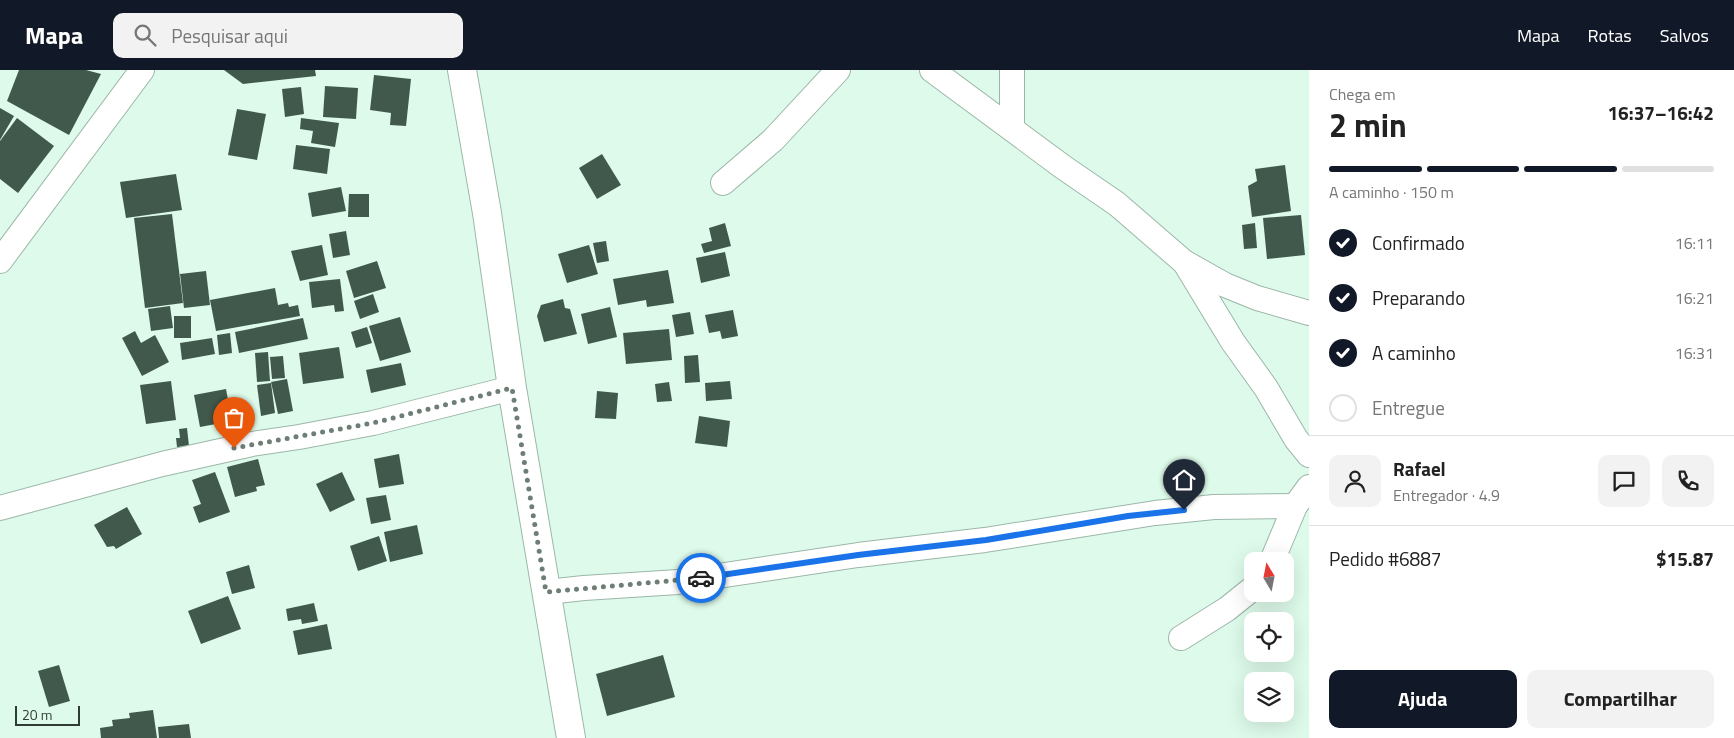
<!DOCTYPE html>
<html lang="pt">
<meta charset="utf-8">
<style>
:root{--surface:#fff;--page:#f2f2f2;--text:#222;--muted:#767676;--line:#e0e0e0;--accent:#111827}
body{margin:0;font-family:"Titillium Web",sans-serif;background:var(--page);color:var(--text);height:100vh;display:flex;flex-direction:column;font-size:19px;white-space:nowrap}
*{box-sizing:border-box;margin:0}
p{font-size:16px;color:var(--muted)}
.icon{flex:none;width:28px;height:28px;fill:none;stroke:currentColor;stroke-width:2;stroke-linecap:round;stroke-linejoin:round}
.map{position:relative;flex:1;overflow:hidden}
.drawer{display:flex;flex-direction:column;background:var(--surface);width:425px}
.drawer>*{flex:none}
.needle{width:32px;rotate:350deg}
.tools{position:absolute;left:1244px;top:482px;display:grid;gap:10px}
.tools a{display:grid;place-items:center;width:50px;height:50px;border-radius:10px;background:var(--surface);box-shadow:0 5px 20px #0002;font-size:25px}
.scale{position:absolute;left:15px;bottom:12px;width:65px;box-sizing:border-box;padding-left:5px;border:2px solid #303b35;border-top:0;font-size:14px;line-height:18px;white-space:nowrap;color:#303b35;-webkit-text-stroke:4px #ddfaea;paint-order:stroke}
.pin{position:absolute;display:grid;place-items:center;width:42px;height:42px;color:#fff;margin:-51px -21px;border-radius:50% 50% 50% 0;rotate:-45deg;box-shadow:0 0 5px #0007}
.pin .icon{rotate:45deg}
.courier{position:absolute;display:grid;place-items:center;width:50px;height:50px;margin:-25px;border:4px solid #1a73e8;border-radius:50%;background:#fff;color:#222;box-shadow:0 1px 6px #0007}
.summary em{font-style:normal;font-weight:700}
.summary div{display:flex;flex-direction:column-reverse}
.summary{display:flex;align-items:center;justify-content:space-between;height:85px;padding:0 20px}
h1{font-size:32px;font-weight:700;line-height:38px}
.bar{display:grid;grid-template-columns:repeat(4,1fr);gap:8px 5px;align-content:center;height:60px;padding:0 20px}
.bar i{height:6px;border-radius:4px;background:var(--line)}
.bar .active{background:var(--accent)}
.bar p{grid-column:span 4}
.line{display:flex;align-items:center;gap:12px;padding:0 20px;border-top:1px solid var(--line)}
.line div{flex:1}
.round{display:grid;place-items:center;flex:none;width:52px;height:52px;border-radius:10px;background:var(--page)}
ol{padding:0 20px;list-style:none}
li{display:flex;align-items:center;gap:15px;height:55px}
li p{margin-inline-start:auto}
li .icon{padding:5px;border-radius:50%;background:var(--accent);color:#fff;stroke-width:4}
li:last-child{color:var(--muted)}
li i{width:28px;height:28px;border:2px solid var(--line);border-radius:50%}
.primary-button{display:flex;gap:10px;margin-top:auto;padding:10px 20px}
.primary-button a{flex:1;height:58px;border-radius:10px;background:var(--accent);color:#fff;font-size:20px;font-weight:700;line-height:58px;text-align:center}
.primary-button a+a{background:var(--page);color:var(--text)}
header{display:flex;align-items:center;gap:30px;box-sizing:border-box;height:70px;padding:0 25px;background:var(--accent);color:#fff}
header strong{font-size:24px}
nav{display:flex;gap:28px;margin-inline-start:auto;font-size:18px}
.search{width:350px;height:45px;background:var(--page);display:flex;align-items:center;gap:12px;box-sizing:border-box;padding:0 18px;border-radius:10px;color:var(--muted);font-size:19px}
main{display:flex;flex:1;min-height:0}
.map>svg:first-child{display:block}
</style>
<header>
<strong>Mapa</strong>
<div class="search"><svg class="icon" aria-label="search" viewBox="0 0 24 24"><circle cx="10" cy="10" r="6"/><path d="M15 15l6 6"/></svg>Pesquisar aqui</div>
<nav><a>Mapa</a><a>Rotas</a><a>Salvos</a></nav>
</header>
<main>
<div class="map">
<svg width="1309" height="668" viewBox="0 0 1309 668">
<rect width="100%" height="100%" fill="#ddfaea"/>
<g fill="#40594c">
<path d="M19 0H86L101 4 69 65 7 31Z"/>
<path d="M224 0H315L316 6 243 14Z"/>
<path d="M374 5 411 9 406 56 390 55 391 43 370 40Z"/>
<path d="M325 16 358 18 356 49 323 47Z"/>
<path d="M301 17 304 44 285 47 282 19Z"/>
<path d="M0 38 14 46 0 70Z"/>
<path d="M237 39 266 44 257 90 228 85Z"/>
<path d="M17 48 54 76 18 123 0 109V71Z"/>
<path d="M301 48 339 53 335 77 311 73 313 61 300 59Z"/>
<path d="M296 75 330 79 327 104 293 99Z"/>
<path d="M602 84 621 115 597 129 579 98Z"/>
<path d="M1285 95 1291 141 1252 147 1248 116 1257 111 1255 99Z"/>
<path d="M176 104 182 140 126 148 120 112Z"/>
<path d="M341 117 346 141 312 147 308 123Z"/>
<path d="M349 124H369V147H348Z"/>
<path d="M172 144 183 233 145 238 134 148Z"/>
<path d="M1301 145 1305 185 1267 189 1263 148Z"/>
<path d="M725 153 731 176 704 183 701 174 712 171 709 158Z"/>
<path d="M1255 153 1257 178 1244 179 1242 155Z"/>
<path d="M346 161 350 185 333 188 329 164Z"/>
<path d="M606 171 609 191 597 193 593 173Z"/>
<path d="M322 175 328 205 300 211 291 181Z"/>
<path d="M589 175 598 204 567 213 558 184Z"/>
<path d="M725 182 730 206 701 213 696 188Z"/>
<path d="M377 191 386 218 354 228 346 201Z"/>
<path d="M668 200 674 233 647 237 646 230 618 235 613 209Z"/>
<path d="M206 201 210 235 184 238 180 204Z"/>
<path d="M340 209 344 241 335 242 334 235 312 238 309 212Z"/>
<path d="M275 218 278 235 288 233 289 237 298 235 300 246 216 261 210 230Z"/>
<path d="M373 224 379 242 360 249 354 231Z"/>
<path d="M563 229 565 238 570 239 577 264 544 272 537 246 541 235Z"/>
<path d="M170 236 173 258 151 261 148 239Z"/>
<path d="M610 237 617 267 588 274 581 244Z"/>
<path d="M733 240 738 266 722 269 720 261 709 263 705 245Z"/>
<path d="M690 242 694 264 676 267 672 245Z"/>
<rect x="174" y="246" width="17" height="22"/>
<path d="M400 247 411 282 380 291 369 256Z"/>
<path d="M303 248 308 269 239 283 235 262Z"/>
<path d="M367 257 372 273 356 278 351 262Z"/>
<path d="M669 259 672 290 626 294 623 263Z"/>
<path d="M135 261 141 273 155 265 169 292 142 306 122 268Z"/>
<path d="M230 263 232 283 219 285 217 265Z"/>
<path d="M212 268 215 284 182 290 180 273Z"/>
<path d="M339 277 344 308 303 314 299 283Z"/>
<path d="M268 282 270 311 257 312 255 283Z"/>
<path d="M698 285 700 312 685 313 684 286Z"/>
<path d="M283 286 285 308 272 309 270 287Z"/>
<path d="M401 293 406 315 371 323 366 300Z"/>
<path d="M287 309 293 341 278 344 271 312Z"/>
<path d="M171 311 176 350 146 354 140 315Z"/>
<path d="M730 311 732 329 706 331 705 313Z"/>
<path d="M669 312 672 331 657 332 655 314Z"/>
<path d="M271 313 275 343 261 346 257 315Z"/>
<path d="M226 319 232 351 200 357 194 325Z"/>
<path d="M597 321 618 323 616 349 595 348Z"/>
<path d="M699 346 730 351 727 377 695 373Z"/>
<path d="M187 358 189 376 177 377 176 368H180L179 359Z"/>
<path d="M399 384 404 414 379 418 374 389Z"/>
<path d="M258 389 265 415 256 417 257 421 235 427 227 397Z"/>
<path d="M215 402 230 442 199 453 193 437 201 434 192 410Z"/>
<path d="M342 402 355 430 330 442 316 414Z"/>
<path d="M386 425 391 450 371 454 366 428Z"/>
<path d="M127 437 142 464 116 479 114 476 107 477 94 455Z"/>
<path d="M417 455 423 484 390 492 384 462Z"/>
<path d="M379 466 387 491 358 501 350 476Z"/>
<path d="M249 495 255 518 232 524 226 502Z"/>
<path d="M228 526 241 559 201 574 188 541Z"/>
<path d="M314 533 318 551 302 554 301 549 288 551 286 539Z"/>
<path d="M327 554 332 579 298 585 293 561Z"/>
<path d="M663 585 675 627 607 646 596 604Z"/>
<path d="M59 595 70 631 49 637 38 601Z"/>
<path d="M153 640 157 668H101L100 658 113 656 112 650 130 648 129 643Z"/>
<path d="M189 654 191 668H159L158 657Z"/>
</g>
<g fill="none" stroke-linecap="round" stroke-linejoin="round">
<g stroke="#9cb7a9" stroke-width="26">
<g id="street">
<path d="M932 0 1063 97 1117 134 1184 192 1225 215 1257 228 1309 243"/>
<path d="M1012 58V0"/>
<path d="M723 113 773 70 838 0"/>
<path d="M0 191 142 0"/>
<path d="M1185 193 1233 272 1266 318 1296 369 1309 385"/>
<path d="M0 438 162 394 252 374 299 367 373 353 512 318"/>
<path d="M1272 491 1295 436 1309 417"/>
<path d="M547 522 584 518 678 512 858 485 985 470 1155 443 1214 437 1295 436"/>
<path d="M1181 568 1227 539 1252 519"/>
</g>
</g>
<g stroke="#9cb7a9" stroke-width="30">
<path id="secondary" d="M462 0 487 143 512 318 571 668"/>
</g>
<use href="#street" stroke="#fff" stroke-width="24"/>
<use href="#secondary" stroke="#fff" stroke-width="28"/>
</g>
<g fill="none" stroke-linecap="round" stroke-linejoin="round">
<path stroke="#6d7e74" stroke-width="5" stroke-dasharray="0 9" d="M234 378 373 353 512 318 546 522 701 508"/>
<path stroke="#1a73e8" stroke-width="6" d="M701 508 858 485 986 470 1128 446 1184 440"/>
</g>
</svg>
<div class="tools">
<a><svg class="needle" viewBox="-14 -14 28 28"><path d="M0-13l5 13h-10z" fill="#e53935"/><path d="M0 13l5-13h-10z" fill="#767676"/></svg></a>
<a><svg class="icon" aria-label="locate" viewBox="0 0 24 24"><circle cx="12" cy="12" r="6"/><path d="M12 2v4M12 18v4M2 12h4M18 12h4"/></svg></a>
<a><svg class="icon" aria-label="layers" viewBox="0 0 24 24"><path d="M12 4l9 5-9 5-9-5zM3 14l9 5 9-5"/></svg></a>
</div>
<div class="scale">20 m</div>
<div class="pin" style="left:234px;top:378px;background:#ea580c"><svg class="icon" aria-label="bag" viewBox="0 0 24 24"><path d="M5 8h14l-1 12H6zM9 8a3 3 0 0 1 6 0"/></svg></div>
<div class="pin" style="left:1184px;top:440px;background:#1f2937"><svg class="icon" aria-label="home" viewBox="0 0 24 24"><path d="M3 11l9-7 9 7M6 9v11h12V9"/></svg></div>
<div class="courier" style="left:701px;top:508px"><svg class="icon" aria-label="car" viewBox="0 0 24 24"><path d="M5 17H2v-5l4-1 3-4h7l3 4 3 1v5h-3M9 17h6M6 11h13"/><circle cx="7" cy="17" r="2"/><circle cx="17" cy="17" r="2"/></svg></div>
</div>
<section class="drawer">
<div class="summary"><div><h1>2 min</h1><p>Chega em</p></div><em>16:37–16:42</em></div>
<div class="bar"><i class="active"></i><i class="active"></i><i class="active"></i><i></i><p>A caminho · 150 m</p></div>
<ol>
<li><svg class="icon" aria-label="check" viewBox="0 0 24 24"><path d="M5 12l5 5 9-10"/></svg>Confirmado<p>16:11</p></li>
<li><svg class="icon" aria-label="check" viewBox="0 0 24 24"><path d="M5 12l5 5 9-10"/></svg>Preparando<p>16:21</p></li>
<li><svg class="icon" aria-label="check" viewBox="0 0 24 24"><path d="M5 12l5 5 9-10"/></svg>A caminho<p>16:31</p></li>
<li><i></i>Entregue</li>
</ol>
<div class="line" style="height:90px"><a class="round"><svg class="icon" aria-label="person" viewBox="0 0 24 24"><circle cx="12" cy="8" r="4"/><path d="M4 21q1-7 8-7t8 7"/></svg></a><div><b>Rafael</b><p>Entregador · 4.9</p></div><a class="round"><svg class="icon" aria-label="chat" viewBox="0 0 24 24"><path d="M4 5h16v11H9l-5 4z"/></svg></a><a class="round"><svg class="icon" aria-label="phone" viewBox="0 0 24 24"><path d="M5 4h4l2 5-3 2q2 4 5 5l2-3 5 2v4C11 20 4 13 5 4z"/></svg></a></div>
<div class="line" style="height:65px"><div>Pedido #6887</div><b>$15.87</b></div>
<div class="primary-button"><a>Ajuda</a><a>Compartilhar</a></div>
</section>
</main>
